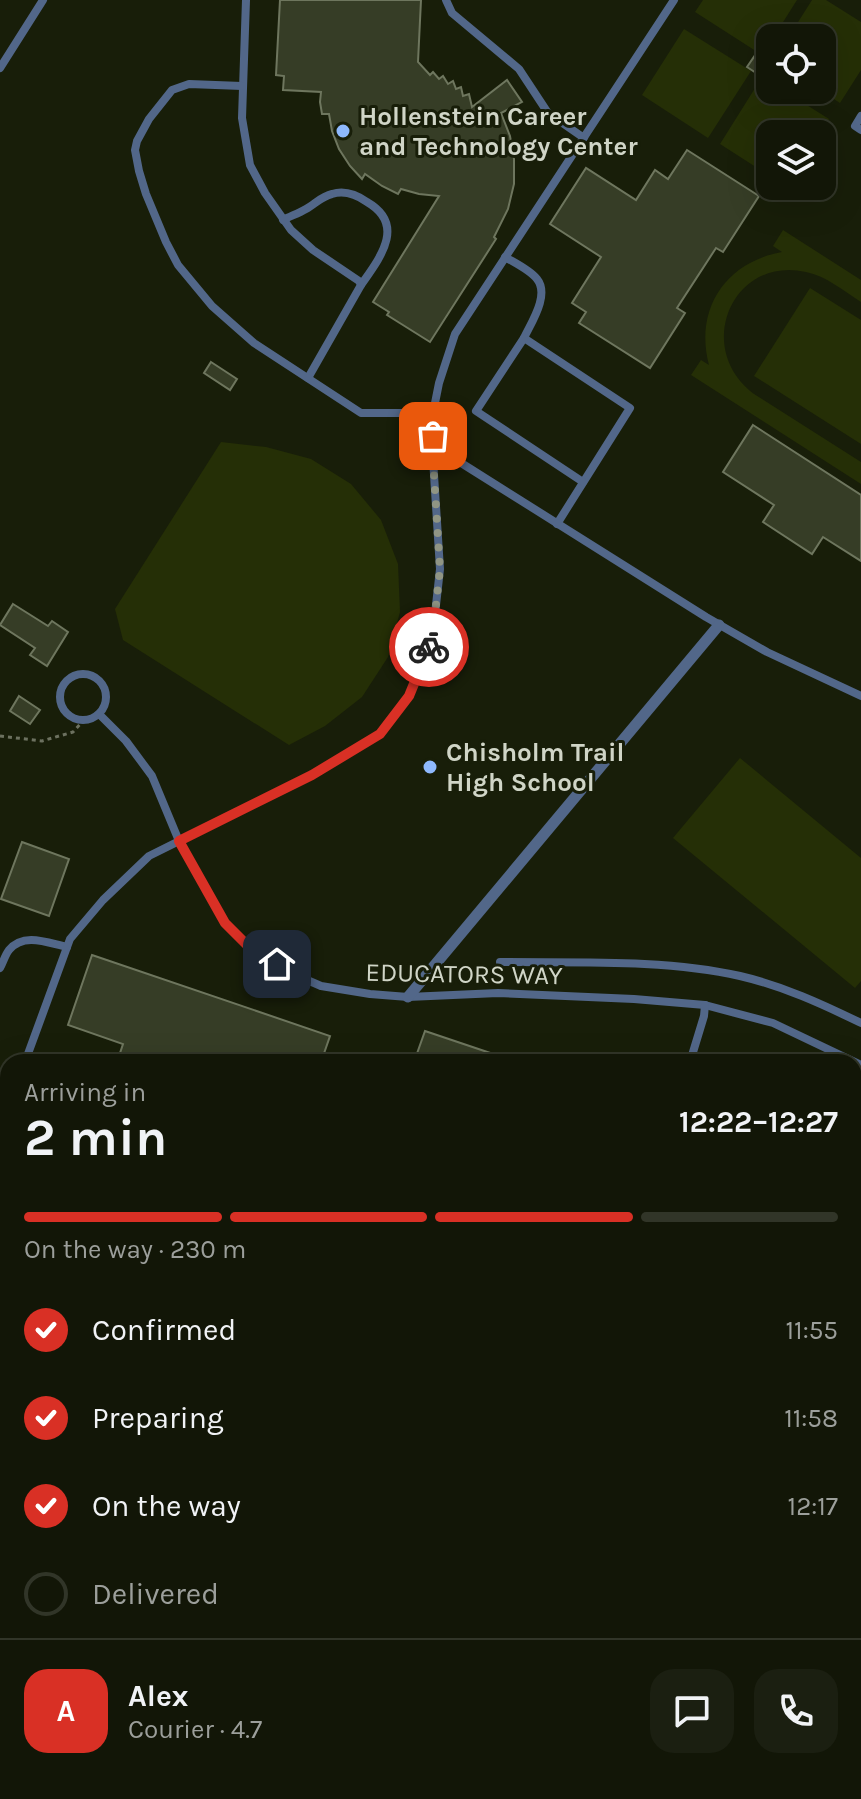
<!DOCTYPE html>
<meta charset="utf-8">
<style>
:root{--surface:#121607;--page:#1b1f11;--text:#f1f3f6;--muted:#9c9f9b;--line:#313528;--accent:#d93025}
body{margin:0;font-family:Karla,sans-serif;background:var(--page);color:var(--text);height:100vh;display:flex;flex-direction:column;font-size:30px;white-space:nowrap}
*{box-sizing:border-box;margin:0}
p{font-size:26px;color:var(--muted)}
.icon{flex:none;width:44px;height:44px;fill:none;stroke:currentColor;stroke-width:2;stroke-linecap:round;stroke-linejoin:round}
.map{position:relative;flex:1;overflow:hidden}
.side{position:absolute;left:0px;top:1054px;width:862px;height:746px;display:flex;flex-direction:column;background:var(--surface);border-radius:24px 24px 0 0;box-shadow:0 8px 32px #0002,0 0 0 2px var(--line)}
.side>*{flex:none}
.buttons{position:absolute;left:756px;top:24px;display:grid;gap:16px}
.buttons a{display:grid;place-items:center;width:80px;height:80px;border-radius:16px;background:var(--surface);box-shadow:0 8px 32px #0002,0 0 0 2px var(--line);font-size:40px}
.pin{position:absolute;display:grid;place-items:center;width:68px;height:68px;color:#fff;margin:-34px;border-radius:16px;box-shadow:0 4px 12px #0006}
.courier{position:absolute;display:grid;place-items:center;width:80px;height:80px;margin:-40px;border:6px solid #d93025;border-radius:50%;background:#fff;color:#222;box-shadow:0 2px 10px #0007}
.overview em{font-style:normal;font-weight:700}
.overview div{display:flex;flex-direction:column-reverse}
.overview{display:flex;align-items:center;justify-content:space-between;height:136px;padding:0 24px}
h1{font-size:52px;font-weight:700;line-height:60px}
.bar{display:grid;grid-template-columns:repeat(4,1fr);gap:12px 8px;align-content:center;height:96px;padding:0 24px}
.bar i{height:10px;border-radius:6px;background:var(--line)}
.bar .current{background:var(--accent)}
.bar p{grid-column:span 4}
.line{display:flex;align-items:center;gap:20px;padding:0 24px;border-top:2px solid var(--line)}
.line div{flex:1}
.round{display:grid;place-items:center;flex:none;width:84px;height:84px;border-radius:24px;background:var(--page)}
ol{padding:0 24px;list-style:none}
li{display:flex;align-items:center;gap:24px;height:88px}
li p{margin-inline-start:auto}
li .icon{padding:8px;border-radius:50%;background:var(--accent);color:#fff;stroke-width:4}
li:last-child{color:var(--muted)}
li i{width:44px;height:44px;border:4px solid var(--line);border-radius:50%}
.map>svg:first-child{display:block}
</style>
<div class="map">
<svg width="861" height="1799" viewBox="0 0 861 1799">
<rect width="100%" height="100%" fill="#181e09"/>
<g fill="#252f06">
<path d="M703 0H797L773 38H770V42L762 55 695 12Z"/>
<path d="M812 0H826L861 22V70L840 103 820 90H822V38H788Z"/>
<path d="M684 29 751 71 708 138 642 95Z"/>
<path d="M762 77 770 82V90H783L829 119 820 134H770V176L720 144Z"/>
<path d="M783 230 861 280V302C844 291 826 276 806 272 734 255 692 347 754 394L861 462V484L691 375 701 360 709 365C694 309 726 262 782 252L773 246Z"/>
<path d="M810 288 861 320V444L754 376Z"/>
<path d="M221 442 266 447 311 459 351 484 381 520 398 564 400 612 388 657 362 697 325 726 289 745 123 640 115 609Z"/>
<path d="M740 758 861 858V981L855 988 673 838Z"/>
</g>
<path fill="#455323" d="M0 1533 8 1543V1792H338L355 1799H0Z"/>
<g fill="#363d26" stroke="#6e765e" stroke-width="2">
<path d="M280 0H421L418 62 430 75 433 72 439 79 443 76 448 84 453 81 456 89 461 87 463 96 469 94 472 107 507 80 522 102 501 113 510 136 514 159V184L508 209 494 237 496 239 430 342 387 315 389 312 373 302 439 196 419 194 401 189 398 194 382 186 365 174 362 179 350 166 339 149 332 131 329 114H322L320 102 321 92 283 90 284 76 276 75Z"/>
<path d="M758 51 770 59V82L747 67Z"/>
<path d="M687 150 759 196 723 252 716 248 677 308 685 313 650 368 579 323 586 312 572 303 601 257 550 224 586 168 636 200 655 170 668 179Z"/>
<path d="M211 362 237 379 230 390 204 373Z"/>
<path d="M753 425 861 495V561L823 537 812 554 763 522 774 505 723 472Z"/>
<path d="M13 604 48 626 52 621 68 632 47 666 30 655 35 648 0 625Z"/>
<path d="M19 696 40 710 30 724 10 711Z"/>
<path d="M22 842 69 859 49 916 1 899Z"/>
<path d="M92 955 330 1036 321 1062 306 1058 304 1062H284L271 1057 269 1062H117L123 1044 68 1025Z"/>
<path d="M425 1031 511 1060V1062H414Z"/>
</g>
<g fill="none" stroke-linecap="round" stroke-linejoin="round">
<g stroke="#6c715f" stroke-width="3" stroke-dasharray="4 4" stroke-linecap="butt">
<path d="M0 736 42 741 73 732 84 720"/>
<path d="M854 1312 861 1307"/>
<path d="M854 1453 861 1442"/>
<path d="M0 1459 8 1466"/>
<path d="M854 1734 861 1740"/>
<path d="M394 1792 408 1799"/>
<path d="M806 1792 816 1799"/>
</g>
<g stroke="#526789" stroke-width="8">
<path d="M246 0 242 118 250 165 265 193 291 230 313 250 359 281 361 285 308 378"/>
<path d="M446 0 452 13 519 69 548 113 584 138"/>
<path d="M0 68 43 0"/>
<path d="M242 86 189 84 172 90 149 119 137 141 135 150 139 171 146 194 166 242 178 265 212 306 254 343 361 413H433"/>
<path d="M861 116 855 126 861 130"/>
<path d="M283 220C291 216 299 213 306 209 315 204 322 196 332 194 345 190 357 195 367 202 407 225 379 259 361 285"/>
<path d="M505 257C515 263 530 270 537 279 550 295 531 323 524 338L630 408 557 524"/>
<path d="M524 338 476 411 583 482"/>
<path d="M433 459 458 461 706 617 767 652 861 696"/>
<circle cx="83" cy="697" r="23"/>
<path d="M99 714 126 741 152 776 179 841 225 923 247 945 291 973 321 986 370 994 408 997 498 993 634 999 705 1005 773 1023 861 1065"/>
<path d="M500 962C577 963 665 959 740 976 783 986 822 1004 861 1023"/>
<path d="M0 968C3 963 5 955 9 950 24 932 48 943 67 947"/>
<path d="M25 1062 70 939 103 900 149 856 312 775 380 734 409 696 432 641 440 569 433 459V413L439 383 455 334 674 0"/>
<path d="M690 1062 704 1016 705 1005"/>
<path d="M0 1130 8 1108"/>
<path d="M854 1275 861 1266"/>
<path d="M0 1314 8 1317"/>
<path d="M779 1792 787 1799"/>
</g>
<path stroke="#526789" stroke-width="11" d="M408 997 719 625"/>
</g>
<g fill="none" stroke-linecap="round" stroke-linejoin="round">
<path stroke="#909584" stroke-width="8" stroke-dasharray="0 14.4" d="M429 647 432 641 440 569 433 459V436"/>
<path stroke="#d93025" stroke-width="10" d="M277 964 247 945 225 923 179 841 312 775 380 734 409 696 429 647"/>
</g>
<g fill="#8eb9fd" stroke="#181e09" stroke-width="3">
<circle cx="343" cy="131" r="8"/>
<circle cx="430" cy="767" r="8"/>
</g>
<g text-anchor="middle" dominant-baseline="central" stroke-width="6" stroke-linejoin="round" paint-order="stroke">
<g font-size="26" font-weight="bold" fill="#d0d5c7" stroke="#181e09" text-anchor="start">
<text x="359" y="116">Hollenstein Career<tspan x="359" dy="30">and Technology Center</tspan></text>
<text x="446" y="752">Chisholm Trail<tspan x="446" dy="30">High School</tspan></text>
</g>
<g font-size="26" fill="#d0d5c7" stroke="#181e09">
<text transform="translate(464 974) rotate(1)">EDUCATORS WAY</text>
</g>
</g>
</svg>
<div class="buttons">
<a><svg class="icon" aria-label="locate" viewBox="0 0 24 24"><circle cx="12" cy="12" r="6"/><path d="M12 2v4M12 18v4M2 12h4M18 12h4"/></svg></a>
<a><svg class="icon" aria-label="layers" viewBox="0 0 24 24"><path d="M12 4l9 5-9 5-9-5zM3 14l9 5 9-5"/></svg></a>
</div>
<div class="pin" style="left:433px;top:436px;background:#ea580c"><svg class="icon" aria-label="bag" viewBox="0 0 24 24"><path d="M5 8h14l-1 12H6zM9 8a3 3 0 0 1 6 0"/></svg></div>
<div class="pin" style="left:277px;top:964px;background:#1f2937"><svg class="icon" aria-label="home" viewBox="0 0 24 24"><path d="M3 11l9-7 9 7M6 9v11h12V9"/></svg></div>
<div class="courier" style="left:429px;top:647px"><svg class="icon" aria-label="bike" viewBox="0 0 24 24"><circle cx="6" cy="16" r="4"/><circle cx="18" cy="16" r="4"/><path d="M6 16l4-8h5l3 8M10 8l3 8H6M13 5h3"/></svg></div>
<section class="side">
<div class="overview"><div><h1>2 min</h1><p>Arriving in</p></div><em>12:22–12:27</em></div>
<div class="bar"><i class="current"></i><i class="current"></i><i class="current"></i><i></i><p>On the way · 230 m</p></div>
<ol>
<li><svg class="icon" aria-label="check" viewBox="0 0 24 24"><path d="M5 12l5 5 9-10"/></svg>Confirmed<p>11:55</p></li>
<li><svg class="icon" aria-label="check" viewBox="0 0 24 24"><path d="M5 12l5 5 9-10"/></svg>Preparing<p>11:58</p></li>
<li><svg class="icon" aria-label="check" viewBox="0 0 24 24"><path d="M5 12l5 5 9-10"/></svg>On the way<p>12:17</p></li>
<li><i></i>Delivered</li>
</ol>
<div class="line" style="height:144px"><b class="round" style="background:var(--accent);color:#fff">A</b><div><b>Alex</b><p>Courier · 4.7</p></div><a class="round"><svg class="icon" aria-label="chat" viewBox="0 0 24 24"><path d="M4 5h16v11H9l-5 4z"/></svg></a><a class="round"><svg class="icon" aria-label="phone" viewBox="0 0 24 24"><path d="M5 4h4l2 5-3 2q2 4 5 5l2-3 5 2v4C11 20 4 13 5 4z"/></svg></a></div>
</section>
</div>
